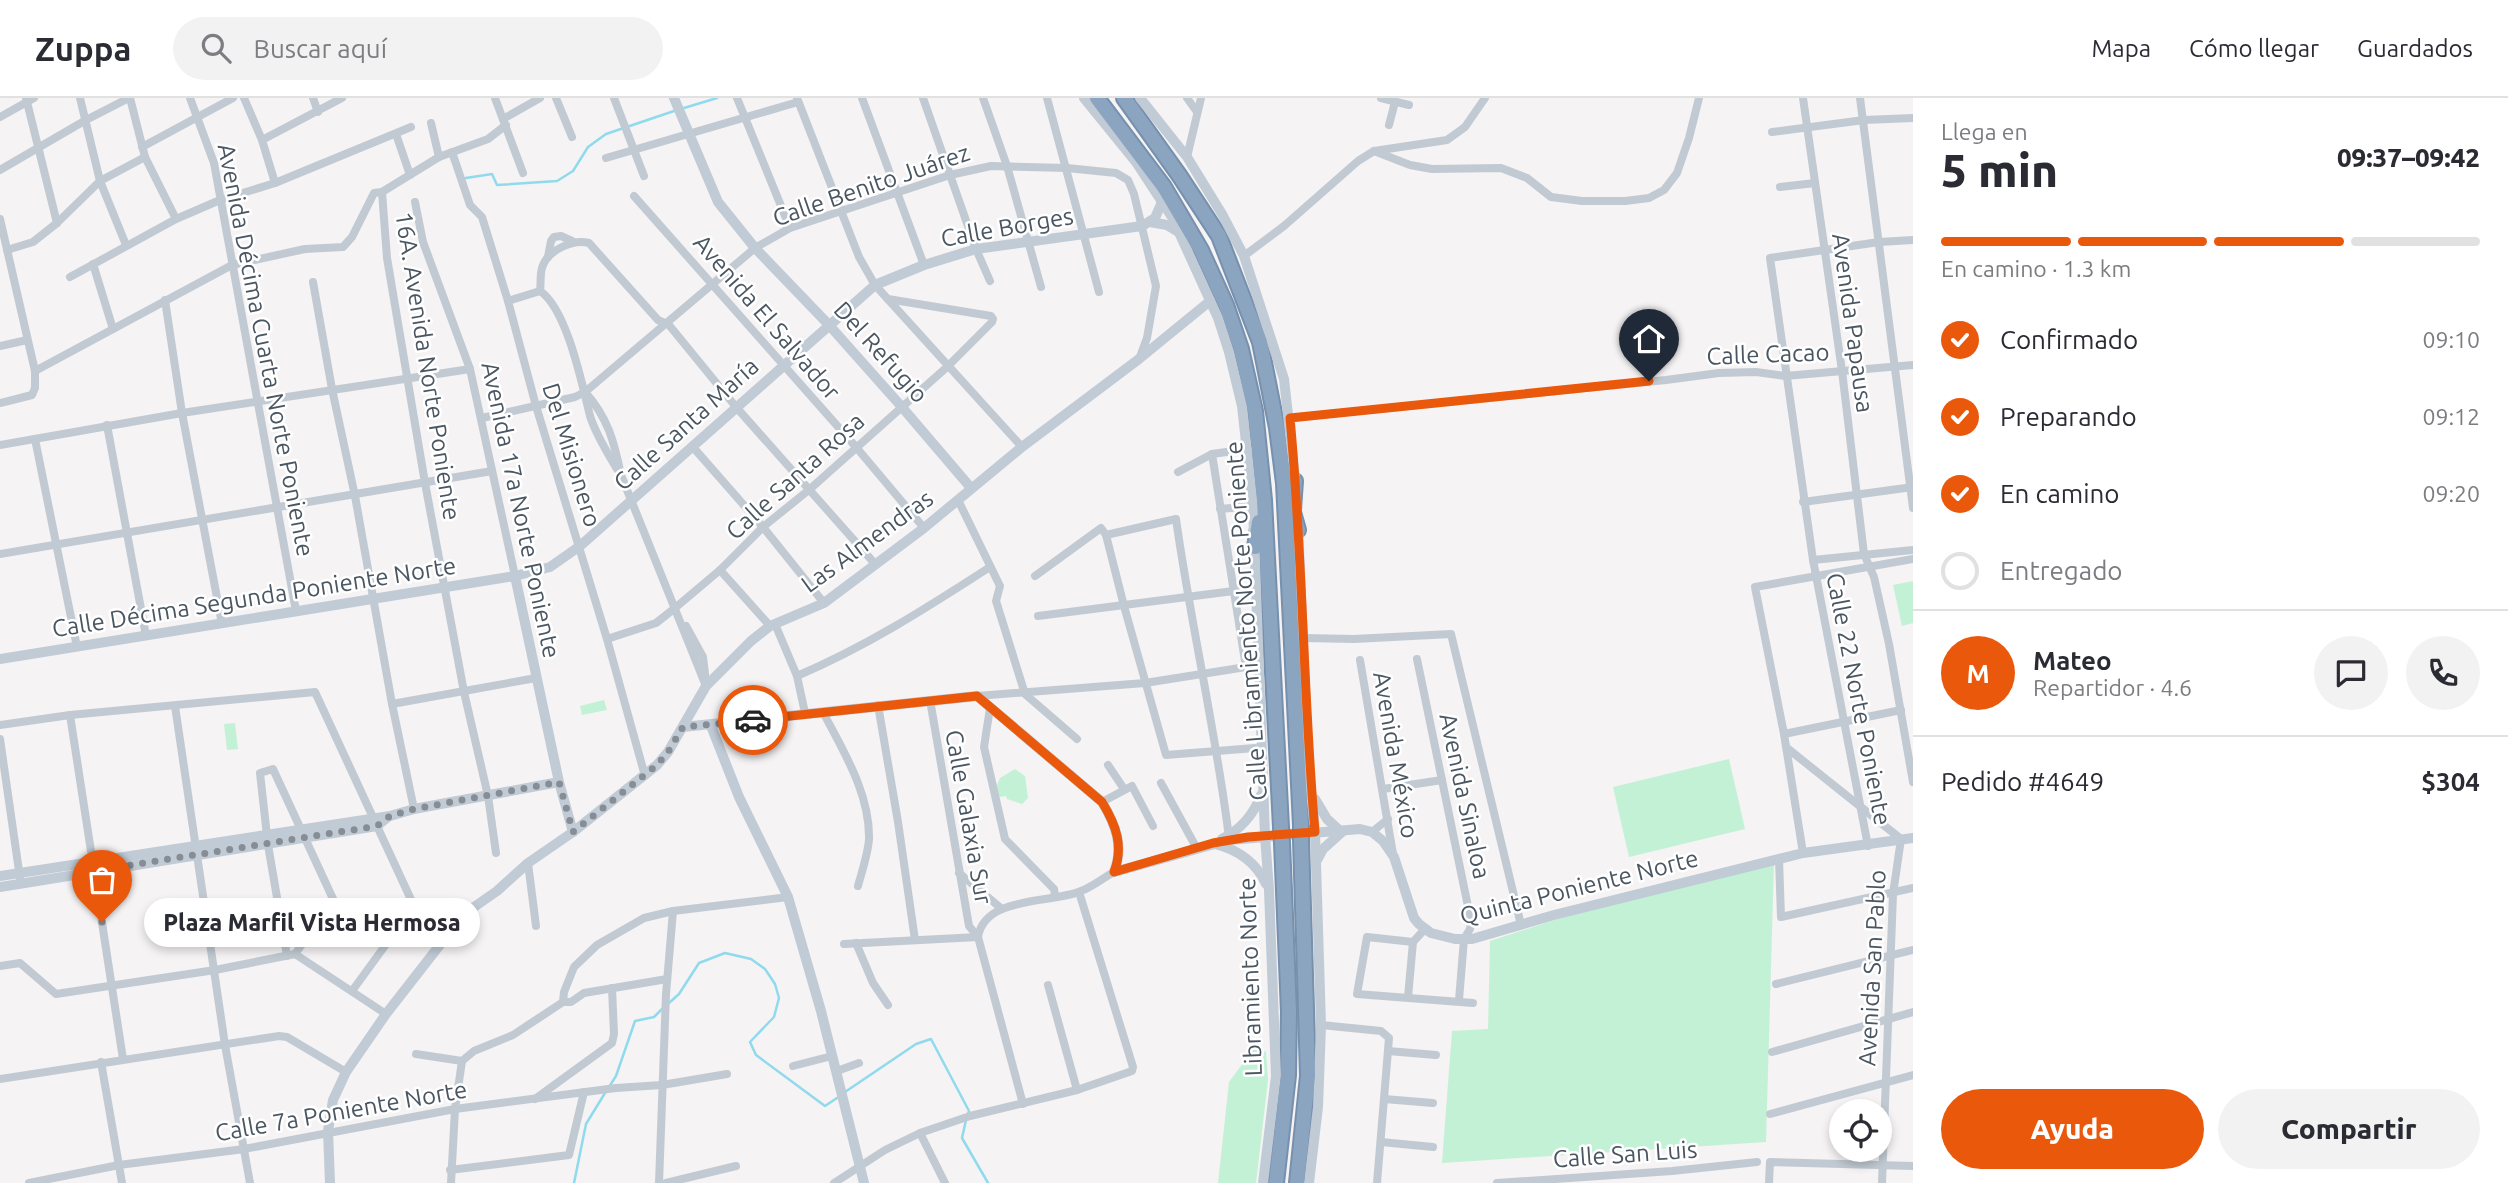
<!DOCTYPE html>
<html lang="es">
<meta charset="utf-8">
<style>
:root{--surface:#fff;--page:#f2f2f3;--text:#2b2b33;--muted:#7c7c81;--line:#e1e1e2;--accent:#ea580c}
body{margin:0;font-family:Ubuntu,sans-serif;background:var(--page);color:var(--text);height:100vh;display:flex;flex-direction:column;font-size:26px;white-space:nowrap}
*{box-sizing:border-box;margin:0}
p{font-size:23px;color:var(--muted)}
.icon{flex:none;width:38px;height:38px;fill:none;stroke:currentColor;stroke-width:2;stroke-linecap:round;stroke-linejoin:round}
.map{position:relative;flex:1;overflow:hidden}
.drawer{display:flex;flex-direction:column;background:var(--surface);width:595px}
.drawer>*{flex:none}
.controls{position:absolute;left:1829px;top:1001px;display:grid;gap:14px}
.controls a{display:grid;place-items:center;width:63px;height:63px;border-radius:50%;background:var(--surface);box-shadow:0 4px 10px #0003;font-size:35px}
.pin{position:absolute;display:grid;place-items:center;width:60px;height:60px;color:#fff;margin:-72px -30px;border-radius:50% 50% 50% 0;rotate:-45deg;box-shadow:0 0 7px #0007}
.pin .icon{rotate:45deg}
.courier{position:absolute;display:grid;place-items:center;width:70px;height:70px;margin:-35px;border:5px solid #ea580c;border-radius:50%;background:#fff;color:#222;box-shadow:0 2px 9px #0007}
.bubble{position:absolute;height:49px;border-radius:24px;background:var(--surface);box-shadow:0 4px 10px #0003;font-size:23px;font-weight:800;line-height:49px;text-align:center}
.summary em{font-style:normal;font-weight:800}
.summary div{display:flex;flex-direction:column-reverse}
.summary{display:flex;align-items:center;justify-content:space-between;height:119px;padding:0 28px}
h1{font-size:46px;font-weight:800;line-height:52px}
.bar{display:grid;grid-template-columns:repeat(4,1fr);gap:10px 7px;align-content:center;height:84px;padding:0 28px}
.bar i{height:9px;border-radius:5px;background:var(--line)}
.bar .current{background:var(--accent)}
.bar p{grid-column:span 4}
.line{display:flex;align-items:center;gap:18px;padding:0 28px;border-top:2px solid var(--line)}
.line div{flex:1}
.round{display:grid;place-items:center;flex:none;width:74px;height:74px;border-radius:37px;background:var(--page)}
ol{padding:0 28px;list-style:none}
li{display:flex;align-items:center;gap:21px;height:77px}
li p{margin-inline-start:auto}
li .icon{padding:7px;border-radius:50%;background:var(--accent);color:#fff;stroke-width:4}
li:last-child{color:var(--muted)}
li i{width:38px;height:38px;border:4px solid var(--line);border-radius:50%}
.primary-button{display:flex;gap:14px;margin-top:auto;padding:14px 28px}
.primary-button a{flex:1;height:80px;border-radius:42px;background:var(--accent);color:#fff;font-size:28px;font-weight:800;line-height:80px;text-align:center}
.primary-button a+a{background:var(--page);color:var(--text)}
header{display:flex;align-items:center;gap:42px;box-sizing:border-box;height:98px;padding:0 35px;background:var(--surface);border-bottom:2px solid var(--line)}
header strong{font-size:33px}
nav{display:flex;gap:38px;margin-inline-start:auto;font-size:24px}
.search{width:490px;height:63px;background:var(--page);display:flex;align-items:center;gap:18px;box-sizing:border-box;padding:0 24px;border-radius:38px;color:var(--muted);font-size:26px}
main{display:flex;flex:1;min-height:0}
.map>svg:first-child{display:block}
</style>
<header>
<strong>Zuppa</strong>
<div class="search"><svg class="icon" aria-label="search" viewBox="0 0 24 24"><circle cx="10" cy="10" r="6"/><path d="M15 15l6 6"/></svg>Buscar aquí</div>
<nav><a>Mapa</a><a>Cómo llegar</a><a>Guardados</a></nav>
</header>
<main>
<div class="map">
<svg width="1913" height="1085" viewBox="0 0 1913 1085">
<rect width="100%" height="100%" fill="#f5f3f3"/>
<g fill="#c3f1d5">
<path d="M1913 483V525L1902 528 1893 487Z"/>
<path d="M604 602 607 612 582 617 580 608Z"/>
<path d="M235 625 238 651 227 652 224 626Z"/>
<path d="M1729 661 1745 731 1629 759 1613 689Z"/>
<path d="M1015 671 1025 678 1028 700 1022 706 1007 701 1006 698 1000 699 994 694 1000 680Z"/>
<path d="M1774 765 1766 1044 1442 1065 1452 933 1488 931 1490 843 1558 821Z"/>
<path d="M1255 949 1266 954 1268 982 1256 1085H1218L1229 984Z"/>
</g>
<g fill="none" stroke-linecap="round" stroke-linejoin="round">
<g stroke="#90daee" stroke-width="2.5">
<path d="M684 10 717 0"/>
<path d="M466 80 492 76 497 87 557 83 573 73 588 49 606 36 677 12"/>
<path d="M669 905 679 896 699 865 725 855 751 861 765 871 775 886 779 900 774 919 750 944 756 957 825 1008 840 998"/>
<path d="M609 989 616 978 635 923 654 919 662 911"/>
<path d="M845 994 916 946 931 941 969 1013 968 1016"/>
<path d="M966 1022 962 1040 988 1085"/>
<path d="M574 1085 586 1026 605 995"/>
</g>
<g stroke="#7690ad" stroke-width="18">
<g id="highway">
<path d="M1097 0 1164 89 1201 152 1226 207 1241 251 1255 313 1264 402 1281 729"/>
<path d="M1124 0 1179 77 1219 138 1260 244 1277 330 1284 385 1301 727"/>
<path d="M1291 407 1298 432"/>
<path d="M1293 412 1295 383"/>
<path d="M1255 449 1259 424"/>
<path d="M1276 1085 1288 977 1289 914 1282 745"/>
<path d="M1297 1085 1308 978 1301 742"/>
</g>
</g>
<g stroke="#c1cad2" stroke-width="8">
<path d="M26 0 57 125"/>
<path d="M80 0 100 83 126 147"/>
<path d="M130 0 145 59 176 121"/>
<path d="M190 0 214 65 296 513"/>
<path d="M244 0 262 42 275 85"/>
<path d="M313 0 318 14"/>
<path d="M495 0 523 75"/>
<path d="M556 0 572 39"/>
<path d="M614 0 644 78"/>
<path d="M737 0 790 130"/>
<path d="M797 0 859 159 875 187 1022 349"/>
<path d="M862 0 924 167"/>
<path d="M923 0 976 151 990 183"/>
<path d="M983 0 1007 68 1041 189"/>
<path d="M1047 0 1099 194"/>
<path d="M1187 0 1197 14"/>
<path d="M1381 0 1409 7"/>
<path d="M1803 0 1842 273 1864 456 1874 479 1889 546 1913 684"/>
<path d="M1860 0 1913 410"/>
<path d="M0 19 34 0"/>
<path d="M503 21 540 0"/>
<path d="M431 25 439 59"/>
<path d="M1389 27 1395 4"/>
<path d="M1772 34 1864 22 1913 20"/>
<path d="M396 36 410 77"/>
<path d="M262 42 342 0"/>
<path d="M142 49 233 0"/>
<path d="M1374 53 1410 67 1432 71 1501 70 1527 80 1551 99 1582 103H1625L1649 100 1664 92 1677 75 1689 40 1699 0"/>
<path d="M452 54 470 107 482 119 508 203 536 308 607 541 645 678"/>
<path d="M1187 59 1201 0"/>
<path d="M606 60 798 4"/>
<path d="M0 72 86 22 129 0"/>
<path d="M1780 89 1815 85"/>
<path d="M382 94 387 160 425 385 464 594 488 698 496 755"/>
<path d="M634 98 856 349 924 430"/>
<path d="M415 104 423 144 470 271 515 478"/>
<path d="M0 121 35 273V290L32 297 0 305"/>
<path d="M7 152 33 144 57 125 100 83 145 59"/>
<path d="M1244 158 1284 128 1358 63 1374 53 1447 42 1465 29 1485 0"/>
<path d="M548 159 551 143 554 139 561 138 572 143"/>
<path d="M93 166 113 231"/>
<path d="M70 179 176 121 220 102 275 85 411 29"/>
<path d="M313 184 332 291 355 398 392 606 414 711"/>
<path d="M540 193C541 186 540 176 542 170 547 152 573 141 589 145L658 222 669 227 736 309 876 467"/>
<path d="M540 193C567 211 582 286 590 318 596 337 607 354 617 371"/>
<path d="M165 202 182 315 222 526"/>
<path d="M508 203 540 193"/>
<path d="M0 248 27 242"/>
<path d="M35 273 232 167 305 151 343 149 352 139 374 95 382 94 439 59 488 41 506 27"/>
<path d="M585 294C608 320 614 343 621 377L706 588"/>
<path d="M482 320 575 299 585 294 755 150 790 130 950 77 991 68 1067 70 1116 75 1128 82 1134 96 1156 188 1147 240 1140 259"/>
<path d="M1290 320 1666 282 1719 275 1756 274 1785 278 1913 267"/>
<path d="M107 327 146 538"/>
<path d="M35 341 77 549"/>
<path d="M0 347 182 315 470 271"/>
<path d="M692 348 763 429 824 505"/>
<path d="M1178 374 1212 356 1248 351"/>
<path d="M958 402 1000 488 996 503 1025 596 1077 641"/>
<path d="M1803 404 1913 389"/>
<path d="M1220 411 1253 408"/>
<path d="M1106 437 1176 421C1191 528 1216 633 1229 740"/>
<path d="M0 456 492 373"/>
<path d="M1813 462 1913 452"/>
<path d="M720 472 770 528"/>
<path d="M1035 478 1101 430 1106 437 1124 508 1166 657 1255 650"/>
<path d="M1038 518 1257 490"/>
<path d="M775 526 797 578 805 615"/>
<path d="M686 528 703 559 706 584"/>
<path d="M1303 540 1354 541 1451 536 1521 827"/>
<path d="M607 541 656 525 675 510 720 472 763 429 810 391 947 269 992 224 993 221 991 218 888 201"/>
<path d="M1417 561 1471 823 1470 831 1464 841 1459 902"/>
<path d="M1360 562 1393 756"/>
<path d="M797 578C867 548 925 511 990 469"/>
<path d="M977 598 1145 585 1246 569 1212 356"/>
<path d="M930 602 969 828 978 839 1023 1006"/>
<path d="M392 606 536 580"/>
<path d="M878 607 898 724 915 842"/>
<path d="M175 608 225 947 250 1085"/>
<path d="M990 610 984 649 1005 741 1054 791 1055 798"/>
<path d="M823 614C843 653 870 695 869 741 868 756 862 773 858 788"/>
<path d="M70 617 123 961"/>
<path d="M0 627 70 617 315 594 414 808 352 893"/>
<path d="M1784 636 1901 612"/>
<path d="M0 641 20 780"/>
<path d="M1787 650 1901 741 1893 796 1882 1085"/>
<path d="M1108 667 1124 691"/>
<path d="M1161 685 1196 749"/>
<path d="M1383 691 1442 682"/>
<path d="M1102 704 1132 688 1153 728"/>
<path d="M1372 734 1388 721"/>
<path d="M1868 748 1813 462 1770 160 1879 144 1913 142"/>
<path d="M1803 755 1784 636 1755 489 1913 461"/>
<path d="M1779 761 1781 819 1913 790"/>
<path d="M528 765 536 828"/>
<path d="M959 775 1002 811"/>
<path d="M978 839C985 797 1052 806 1081 793 1092 789 1103 780 1114 774"/>
<path d="M1413 844 1367 839 1357 896 1473 905"/>
<path d="M856 845 873 885 888 907"/>
<path d="M844 846 978 839"/>
<path d="M287 858 268 747 260 675 273 671 334 803 295 856"/>
<path d="M0 868 20 865 56 896 215 872 295 856 386 916"/>
<path d="M1776 886 1913 852"/>
<path d="M1048 887 1077 992"/>
<path d="M1408 899 1413 844 1424 832"/>
<path d="M563 904 564 894 574 869 597 847 644 820 673 813 788 799"/>
<path d="M1321 927 1381 933 1389 940 1377 1085"/>
<path d="M1388 953 1436 957"/>
<path d="M1772 954 1913 914"/>
<path d="M416 956 462 963"/>
<path d="M462 963 474 953 513 937 563 904H571L584 895 667 881"/>
<path d="M101 964 122 1085"/>
<path d="M793 968 832 958"/>
<path d="M837 973 859 965"/>
<path d="M0 981 279 938 287 939 346 974"/>
<path d="M535 1001 612 945 614 936 612 890"/>
<path d="M1384 1001 1433 1005"/>
<path d="M1770 1016 1913 977"/>
<path d="M920 1035 945 1085"/>
<path d="M1381 1044 1433 1049"/>
<path d="M450 1072 569 1057 584 994"/>
<path d="M29 1085 119 1067 244 1051 455 1011 616 990 662 987 727 976"/>
<path d="M451 1085 455 1011 462 963"/>
<path d="M659 1085 666 896 673 813"/>
<path d="M666 1085 736 1068"/>
<path d="M834 1085 885 1052 920 1035 970 1018 1077 992 1132 973 1133 969 1079 794"/>
<path d="M1497 1085 1672 1073 1757 1064"/>
<path d="M1769 1085 1770 1064 1913 1068"/>
</g>
<g stroke="#c1cbd6" stroke-width="10">
<path d="M674 0 718 104 755 150 829 227 901 308 971 390"/>
<path d="M1084 0 1136 64 1172 119 1218 220 1229 254 1242 308 1253 408 1265 738 1269 792 1276 978 1263 1085"/>
<path d="M1140 0 1187 59 1222 116 1244 158 1284 281 1296 390"/>
<path d="M1150 124 1167 127 1180 135"/>
<path d="M1298 427 1308 661 1315 734 1321 927 1318 1009 1309 1085"/>
<path d="M515 478 559 684 573 734"/>
<path d="M0 561 515 478 550 469 580 448 875 187 924 167 976 151 1142 128 1155 120 1162 104"/>
<path d="M711 628 739 699 788 799 821 913 864 1085"/>
<path d="M683 629 977 598 1102 704C1116 727 1124 749 1114 774"/>
<path d="M1315 701 1327 721 1339 732"/>
<path d="M1222 741C1240 732 1254 716 1261 697"/>
<path d="M1215 746C1239 752 1256 764 1266 786"/>
<path d="M1317 762 1323 751 1343 733"/>
<path d="M1114 774 1229 742 1360 731 1372 734 1383 743 1394 759 1414 820 1419 826 1431 835 1455 841H1472L1554 817 1803 755 1913 740"/>
<path d="M0 778 390 718 414 711 559 684"/>
<path d="M0 789 377 728 388 719"/>
<path d="M330 1085 328 1033 333 1002 346 974 386 916 464 816 497 793 528 765 573 734 657 667 668 654 706 588 751 543 770 528 824 505 924 430 1022 349 1139 261 1210 203"/>
</g>
<use href="#highway" stroke="#8ba5c1" stroke-width="14"/>
<g stroke="#7690ad" stroke-width="18" stroke-linecap="butt">
<g id="highway-bridge">
<path d="M1281 729 1282 745"/>
<path d="M1301 742V727"/>
</g>
</g>
<use href="#highway-bridge" stroke="#8ba5c1" stroke-width="14"/>
</g>
<g fill="none" stroke-linecap="round" stroke-linejoin="round">
<path stroke="#868d94" stroke-width="7" stroke-dasharray="0 12.6" d="M102 824 94 773 377 728 390 718 414 711 559 684 573 734 657 667 668 654 683 629 753 622"/>
<path stroke="#ea580c" stroke-width="9" d="M753 622 977 598 1102 704C1116 727 1124 748 1114 774L1213 745 1248 739 1315 734C1303 596 1303 458 1290 320L1649 283"/>
</g>
<g text-anchor="middle" dominant-baseline="central" stroke-width="5" stroke-linejoin="round" paint-order="stroke">
<g font-size="24" fill="#4a5661" stroke="#fff">
<text transform="translate(871 87) rotate(-19)">Calle Benito Juárez</text>
<text transform="translate(1007 129) rotate(-10)">Calle Borges</text>
<text transform="translate(767 219) rotate(49)">Avenida El Salvador</text>
<text transform="translate(1853 225) rotate(82)">Avenida Papausa</text>
<text transform="translate(266 252) rotate(79)">Avenida Décima Cuarta Norte Poniente</text>
<text transform="translate(881 254) rotate(48)">Del Refugio</text>
<text transform="translate(1768 256) rotate(-2)">Calle Cacao</text>
<text transform="translate(428 268) rotate(81)">16A. Avenida Norte Poniente</text>
<text transform="translate(686 326) rotate(-42)">Calle Santa María</text>
<text transform="translate(572 357) rotate(73)">Del Misionero</text>
<text transform="translate(795 378) rotate(-42)">Calle Santa Rosa</text>
<text transform="translate(521 412) rotate(78)">Avenida 17a Norte Poniente</text>
<text transform="translate(867 443) rotate(-36)">Las Almendras</text>
<text transform="translate(254 499) rotate(-9)">Calle Décima Segunda Poniente Norte</text>
<text transform="translate(1246 523) rotate(-94)">Calle Libramiento Norte Poniente</text>
<text transform="translate(1859 601) rotate(79)">Calle 22 Norte Poniente</text>
<text transform="translate(1396 657) rotate(80)">Avenida México</text>
<text transform="translate(1465 698) rotate(78)">Avenida Sinaloa</text>
<text transform="translate(969 719) rotate(80)">Calle Galaxia Sur</text>
<text transform="translate(1579 789) rotate(-14)">Quinta Poniente Norte</text>
<text transform="translate(1872 870) rotate(-87)">Avenida San Pablo</text>
<text transform="translate(1250 879) rotate(-92)">Libramiento Norte</text>
<text transform="translate(341 1013) rotate(-10)">Calle 7a Poniente Norte</text>
<text transform="translate(1625 1056) rotate(-4)">Calle San Luis</text>
</g>
</g>
</svg>
<div class="controls">
<a><svg class="icon" aria-label="locate" viewBox="0 0 24 24"><circle cx="12" cy="12" r="6"/><path d="M12 2v4M12 18v4M2 12h4M18 12h4"/></svg></a>
</div>
<div class="pin" style="left:102px;top:824px;background:#ea580c"><svg class="icon" aria-label="bag" viewBox="0 0 24 24"><path d="M5 8h14l-1 12H6zM9 8a3 3 0 0 1 6 0"/></svg></div>
<div class="pin" style="left:1649px;top:283px;background:#1f2937"><svg class="icon" aria-label="home" viewBox="0 0 24 24"><path d="M3 11l9-7 9 7M6 9v11h12V9"/></svg></div>
<div class="courier" style="left:753px;top:622px"><svg class="icon" aria-label="car" viewBox="0 0 24 24"><path d="M5 17H2v-5l4-1 3-4h7l3 4 3 1v5h-3M9 17h6M6 11h13"/><circle cx="7" cy="17" r="2"/><circle cx="17" cy="17" r="2"/></svg></div>
<div class="bubble" style="left:144px;top:800px;width:336px">Plaza Marfil Vista Hermosa</div>
</div>
<section class="drawer">
<div class="summary"><div><h1>5 min</h1><p>Llega en</p></div><em>09:37–09:42</em></div>
<div class="bar"><i class="current"></i><i class="current"></i><i class="current"></i><i></i><p>En camino · 1.3 km</p></div>
<ol>
<li><svg class="icon" aria-label="check" viewBox="0 0 24 24"><path d="M5 12l5 5 9-10"/></svg>Confirmado<p>09:10</p></li>
<li><svg class="icon" aria-label="check" viewBox="0 0 24 24"><path d="M5 12l5 5 9-10"/></svg>Preparando<p>09:12</p></li>
<li><svg class="icon" aria-label="check" viewBox="0 0 24 24"><path d="M5 12l5 5 9-10"/></svg>En camino<p>09:20</p></li>
<li><i></i>Entregado</li>
</ol>
<div class="line" style="height:126px"><b class="round" style="background:var(--accent);color:#fff">M</b><div><b>Mateo</b><p>Repartidor · 4.6</p></div><a class="round"><svg class="icon" aria-label="chat" viewBox="0 0 24 24"><path d="M4 5h16v11H9l-5 4z"/></svg></a><a class="round"><svg class="icon" aria-label="phone" viewBox="0 0 24 24"><path d="M5 4h4l2 5-3 2q2 4 5 5l2-3 5 2v4C11 20 4 13 5 4z"/></svg></a></div>
<div class="line" style="height:91px"><div>Pedido #4649</div><b>$304</b></div>
<div class="primary-button"><a>Ayuda</a><a>Compartir</a></div>
</section>
</main>
